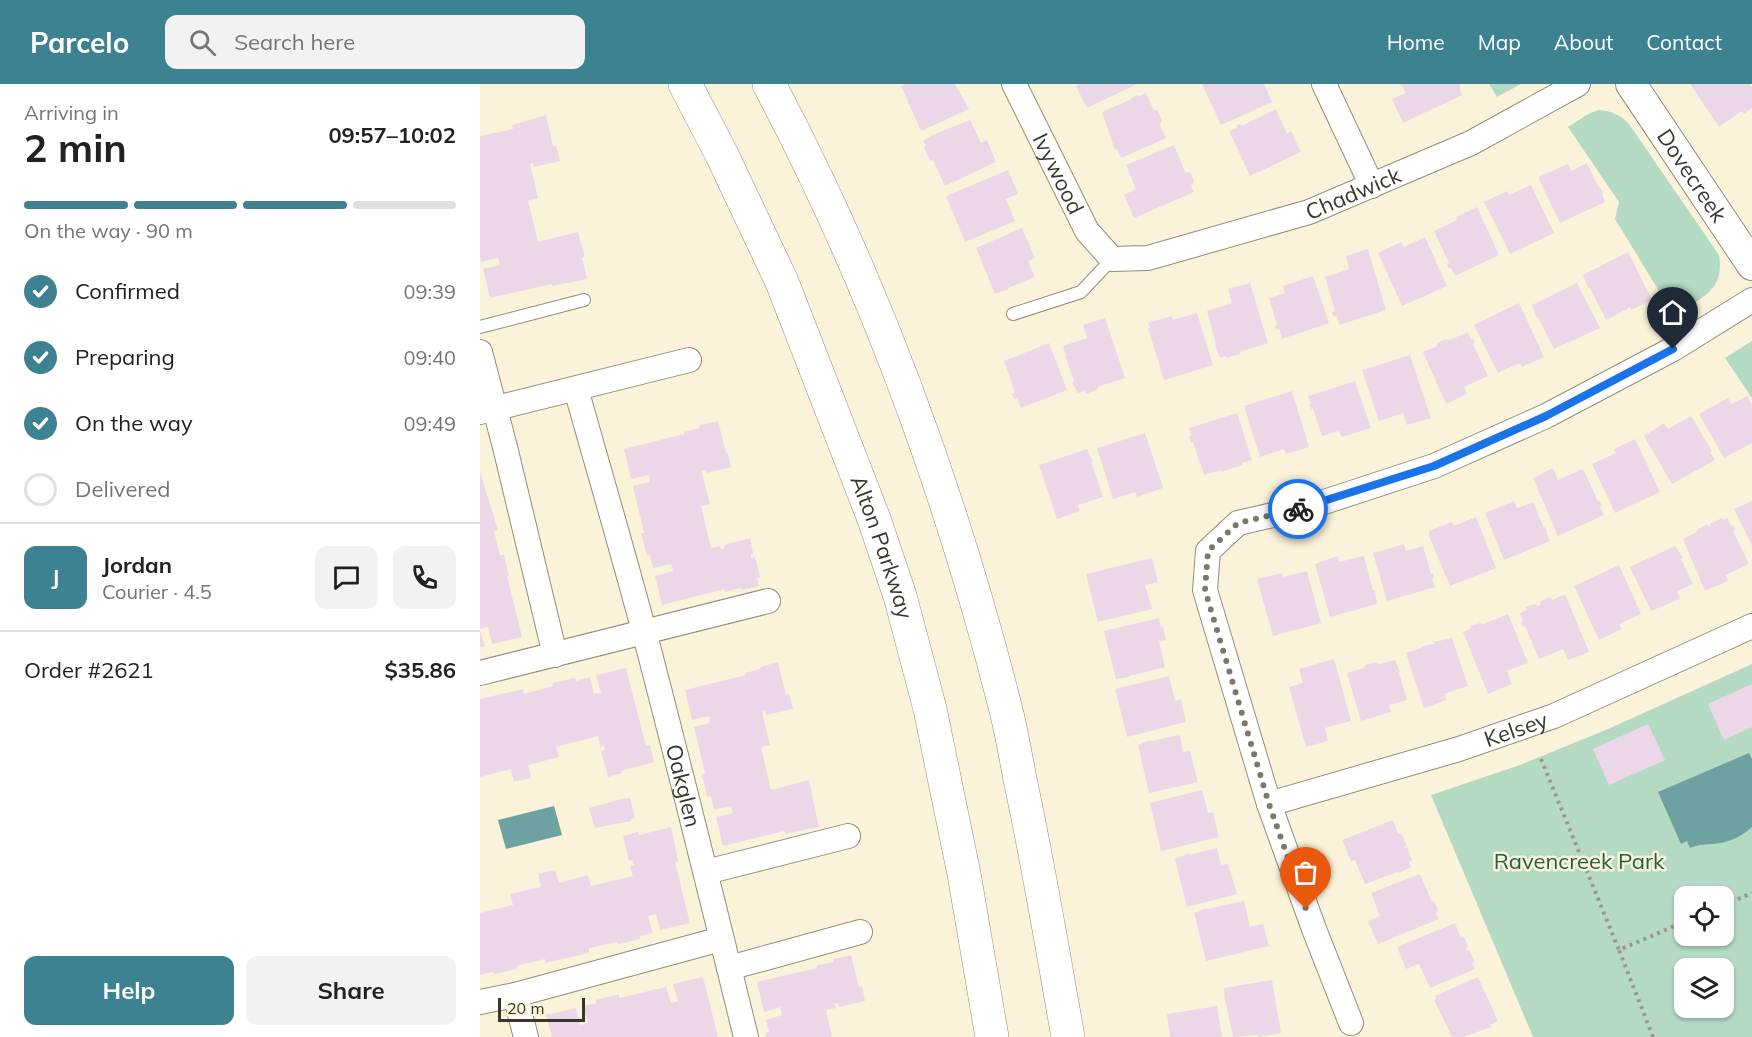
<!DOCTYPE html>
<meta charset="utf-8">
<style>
:root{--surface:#fff;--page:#f2f2f2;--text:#202124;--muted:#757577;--line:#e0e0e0;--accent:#3d8290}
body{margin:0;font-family:Mulish,sans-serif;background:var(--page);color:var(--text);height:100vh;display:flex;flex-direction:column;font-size:22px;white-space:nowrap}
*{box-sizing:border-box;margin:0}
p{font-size:20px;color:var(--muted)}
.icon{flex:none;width:33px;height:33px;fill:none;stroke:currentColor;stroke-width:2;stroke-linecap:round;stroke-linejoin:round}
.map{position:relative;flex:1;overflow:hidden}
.panel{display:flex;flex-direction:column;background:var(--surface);width:480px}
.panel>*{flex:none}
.controls{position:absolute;left:1194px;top:802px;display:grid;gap:12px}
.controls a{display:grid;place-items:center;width:60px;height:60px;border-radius:12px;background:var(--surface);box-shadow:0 2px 4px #0004;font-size:30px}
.scale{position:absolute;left:18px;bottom:15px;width:87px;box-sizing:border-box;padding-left:6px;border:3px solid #38352c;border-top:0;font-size:16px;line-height:21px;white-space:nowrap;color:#38352c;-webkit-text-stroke:4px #faf3da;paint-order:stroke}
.pin{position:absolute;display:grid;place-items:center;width:51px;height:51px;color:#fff;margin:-62px -26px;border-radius:50% 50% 50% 0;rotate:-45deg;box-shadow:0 0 6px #0007}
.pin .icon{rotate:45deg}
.courier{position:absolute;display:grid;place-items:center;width:60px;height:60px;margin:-30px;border:4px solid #1a73e8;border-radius:50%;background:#fff;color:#222;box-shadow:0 2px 8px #0007}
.overview em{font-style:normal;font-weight:700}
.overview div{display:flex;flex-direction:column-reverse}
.overview{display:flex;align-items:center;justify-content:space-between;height:102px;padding:0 24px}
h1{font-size:39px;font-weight:700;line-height:45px}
.bar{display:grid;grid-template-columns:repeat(4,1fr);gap:9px 6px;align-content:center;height:72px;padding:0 24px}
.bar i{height:8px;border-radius:4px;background:var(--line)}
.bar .active{background:var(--accent)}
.bar p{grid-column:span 4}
.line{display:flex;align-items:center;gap:15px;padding:0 24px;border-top:2px solid var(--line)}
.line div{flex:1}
.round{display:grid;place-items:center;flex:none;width:63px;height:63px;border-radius:12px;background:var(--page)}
ol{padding:0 24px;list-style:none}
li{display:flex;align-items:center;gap:18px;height:66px}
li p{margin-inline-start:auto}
li .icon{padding:6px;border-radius:50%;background:var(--accent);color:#fff;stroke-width:4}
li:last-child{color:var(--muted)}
li i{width:33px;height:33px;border:3px solid var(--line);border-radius:50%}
.primary-button{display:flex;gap:12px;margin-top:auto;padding:12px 24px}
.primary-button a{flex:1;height:69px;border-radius:12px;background:var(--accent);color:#fff;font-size:24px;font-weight:700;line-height:69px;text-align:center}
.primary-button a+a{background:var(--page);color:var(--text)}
header{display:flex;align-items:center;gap:36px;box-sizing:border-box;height:84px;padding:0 30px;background:var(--accent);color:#fff}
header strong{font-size:28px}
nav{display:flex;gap:33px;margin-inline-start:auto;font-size:21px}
.search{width:420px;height:54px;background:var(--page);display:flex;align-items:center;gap:15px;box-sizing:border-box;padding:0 21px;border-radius:12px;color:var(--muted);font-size:22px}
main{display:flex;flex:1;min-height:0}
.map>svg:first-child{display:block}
</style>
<header>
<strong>Parcelo</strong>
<div class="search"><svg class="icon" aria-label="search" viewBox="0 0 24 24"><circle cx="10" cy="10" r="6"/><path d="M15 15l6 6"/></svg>Search here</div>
<nav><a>Home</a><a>Map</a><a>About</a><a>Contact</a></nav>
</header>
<main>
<section class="panel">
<div class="overview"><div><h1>2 min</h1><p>Arriving in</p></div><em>09:57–10:02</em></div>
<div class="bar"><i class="active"></i><i class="active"></i><i class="active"></i><i></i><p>On the way · 90 m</p></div>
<ol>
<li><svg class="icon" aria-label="check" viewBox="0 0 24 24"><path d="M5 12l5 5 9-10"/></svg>Confirmed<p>09:39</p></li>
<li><svg class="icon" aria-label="check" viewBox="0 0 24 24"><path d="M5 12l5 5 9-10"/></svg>Preparing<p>09:40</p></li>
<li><svg class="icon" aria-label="check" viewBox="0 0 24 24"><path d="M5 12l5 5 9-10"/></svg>On the way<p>09:49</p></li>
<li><i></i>Delivered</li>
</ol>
<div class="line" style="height:108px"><b class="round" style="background:var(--accent);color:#fff">J</b><div><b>Jordan</b><p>Courier · 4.5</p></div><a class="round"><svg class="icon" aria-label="chat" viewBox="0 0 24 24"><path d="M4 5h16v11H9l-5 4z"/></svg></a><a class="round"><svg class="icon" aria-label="phone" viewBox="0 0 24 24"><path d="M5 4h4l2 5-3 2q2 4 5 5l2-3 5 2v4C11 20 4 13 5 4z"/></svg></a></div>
<div class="line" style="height:78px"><div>Order #2621</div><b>$35.86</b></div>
<div class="primary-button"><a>Help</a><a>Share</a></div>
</section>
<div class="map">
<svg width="1272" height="953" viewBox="0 0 1272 953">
<rect width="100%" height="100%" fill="#faf3da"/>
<g fill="#b5dac3" fill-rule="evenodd">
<path d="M1009 0H1041L1017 13Z"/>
<path d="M1119 26C1131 27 1140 30 1149 40L1239 171C1245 207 1221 215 1193 230L1135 135 1139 118 1088 43 1110 29Z"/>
<path d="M1272 257V314L1245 274Z"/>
<path d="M1272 580V953H1053L951 711 1040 681 1128 645ZM1204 813H1244V852H1204ZM1204 885H1244V924H1204Z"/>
</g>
<g fill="#6ea1a2">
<path d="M1269 669 1272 675V743C1263 751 1253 757 1240 759 1230 761 1221 759 1210 764L1207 757 1201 760 1178 708Z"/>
<path d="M74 722 82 751 26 765 18 736Z"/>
</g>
<g fill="#ecd7e9">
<path d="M426 0H475L489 25 441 47 421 2Z"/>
<path d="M600 0H657L607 24 596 2Z"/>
<path d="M722 0H784L792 18 741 41Z"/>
<path d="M921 0H980V6L982 11 923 39 912 15 926 9Z"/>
<path d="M1210 0H1270L1272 3V24L1264 30 1262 27 1239 43Z"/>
<path d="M666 9 673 25 678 27 682 36 680 41 686 54 641 74 637 65 635 66 622 28 652 15 651 14 657 11V13Z"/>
<path d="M796 25 807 50 811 47 821 68 770 92 749 47 757 44 756 42 760 40 761 42Z"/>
<path d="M66 31 73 62H76L80 77 54 83 53 79 50 80 58 114 48 117 58 158 98 148 105 173H102L107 195 72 202V200L10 214 3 185 20 181 18 174 1 178 0 173V52L33 45 32 41Z"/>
<path d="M490 36 501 59 507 56 516 78 465 102 453 76 450 77 444 63 446 62 443 57 451 53 450 52Z"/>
<path d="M694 61 705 88 711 89 714 98 711 102 714 108 654 134 644 111 656 105 646 81Z"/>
<path d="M1107 79 1119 104 1120 103 1123 109 1122 110 1125 118 1080 139 1058 93 1088 80 1091 87Z"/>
<path d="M528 86 538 110 526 115 535 137 485 158 466 112Z"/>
<path d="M1051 101 1074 149 1030 170 1004 118 1027 107 1029 111Z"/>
<path d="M997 123 1019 171 975 192 971 184 969 185 967 180 969 179 954 147 977 136 976 133Z"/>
<path d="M542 144 555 174 548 177 555 193 528 204 529 205 525 207V206L515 210 496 164Z"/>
<path d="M945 153 967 202 922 222 898 169 921 158 924 163Z"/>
<path d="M888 165 906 226 859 241 857 232 854 233 852 228 855 227 845 193 869 185 866 172Z"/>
<path d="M1148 168 1172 216 1151 226V223L1126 236 1110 204H1108L1103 191Z"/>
<path d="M833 192 849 239 802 255 799 245 796 246 795 241H797L789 214 805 209 803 202Z"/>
<path d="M770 199 788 259 760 268V270L747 274 746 272 740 274 735 261H736L727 227 752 219 748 205Z"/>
<path d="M1097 199 1120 244 1074 265 1058 233 1057 234 1052 221Z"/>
<path d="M1039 219 1064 273 1042 283 1040 279 1018 289 994 241Z"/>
<path d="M717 229 733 281 684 296 668 244H670L668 239 692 232 693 236Z"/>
<path d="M625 234 645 294 617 303 618 305 606 310 605 307 598 309 592 298 594 297 585 272 586 271 583 262 607 254 603 241Z"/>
<path d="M988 248 991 256 993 255 995 259 993 260 1008 292 984 303 987 310 966 320 943 268 957 262V259L966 255 969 256Z"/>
<path d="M569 259 587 306 541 324 537 314 534 315 532 310 535 309 524 277Z"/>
<path d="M930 271 951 334 927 341 923 329 899 337 882 286Z"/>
<path d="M875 297 891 344 862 353 859 347 842 352 833 325H831L829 321 831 320 828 312Z"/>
<path d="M812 307 829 363 806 370 804 365 780 373 764 322Z"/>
<path d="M1267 312 1272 321V359L1244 374 1219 330 1248 314 1252 320Z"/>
<path d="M757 329 772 376 762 379V381L741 388V386L724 391 713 358 711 359 709 353 711 352 709 344Z"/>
<path d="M1211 332 1232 367 1230 368 1235 376 1192 400 1164 352 1184 339 1188 345Z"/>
<path d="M238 337 246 369H248L251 383 226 389 225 386H221L230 420 221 422 231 464 240 462 241 465 245 464 244 461 270 454 273 469 271 470V474L275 473 280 493 277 494 279 502 261 506V504L245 508 244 505 182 521 175 492 193 487 191 480 173 484 170 471 167 472 161 449H164L153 402 170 398 169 391 151 395 144 365 204 350V348L220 344 219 341Z"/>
<path d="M665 349 683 404 657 413 655 408 633 415 617 364Z"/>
<path d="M1155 355 1180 408 1135 429 1112 380 1136 369 1134 365Z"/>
<path d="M607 365 613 378H611L623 413 598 421 600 427 577 435 559 381Z"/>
<path d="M1073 384 1078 396 1103 385 1118 417H1120L1122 422 1120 423 1124 431 1078 452 1053 394Z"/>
<path d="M0 388 18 446 14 447 20 471H24L29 492H27L42 553 12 560 8 543 0 545Z"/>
<path d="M1034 417 1037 424 1053 418 1064 444 1065 443 1067 447 1066 448 1070 457 1024 476 1005 429Z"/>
<path d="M1272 417V462L1254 425Z"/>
<path d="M996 433 1016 484 970 502 949 452V447L972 438 974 442Z"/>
<path d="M1242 434 1243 436 1247 434 1251 442 1253 441 1255 446 1253 447 1269 480 1246 491 1248 497 1225 507 1203 455 1217 448 1218 445 1227 441 1231 443 1230 440Z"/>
<path d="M924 460 926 467 943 462 951 490 953 489 954 494H952L955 503 907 517 893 469Z"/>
<path d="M1195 462 1203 474 1201 475 1213 500 1197 507 1200 515 1171 527 1150 483Z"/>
<path d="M858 472 859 478 884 472 893 507 895 506 897 520 850 533 835 480Z"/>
<path d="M672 474 678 498 665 501 672 525 618 538 606 490Z"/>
<path d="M1139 481 1161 530 1139 540 1142 545 1119 556 1094 502Z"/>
<path d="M827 487 841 539 793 552 777 495 802 489 803 493Z"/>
<path d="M1085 510 1109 568 1088 576 1083 565 1059 575 1045 542 1043 543 1041 538 1043 537 1040 529 1047 526 1045 523 1055 520 1057 522 1060 521 1061 517 1070 513 1073 516Z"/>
<path d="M1028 530 1048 579 1027 587 1032 600 1008 610 983 548 990 545 991 542 1000 539 1003 540Z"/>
<path d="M679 534 681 544 683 543 686 556 679 557 685 583 649 592 650 593 636 595 624 547Z"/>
<path d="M0 547 5 562 0 563Z"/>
<path d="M972 554 988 602 964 610 967 616 944 624 926 569 941 564 942 562 955 560 954 558Z"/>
<path d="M854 575 871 637 845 644 848 657 826 663 809 603 823 599 819 585Z"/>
<path d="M915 576 920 588 919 589 927 616 909 621 911 628 881 637 867 589 884 584 885 581 896 578 899 580Z"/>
<path d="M298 578 306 611 309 610 313 625 286 631V627L282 628 290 661 281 663 291 706 329 696 339 743 305 750 304 747 243 762 236 733 253 729 251 722 234 726 231 712 227 713 222 691 225 690 214 643 230 639 229 632 212 636 205 606 266 591 265 589 281 585 280 583Z"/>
<path d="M146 584 166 662 170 661 174 678 141 687 142 689 128 693 121 667 125 666 124 662 120 663 118 652 76 663 79 673 48 681 51 694 34 698 31 685 0 693V615L43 605 44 610 73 602 72 599 95 594 96 597 110 593 114 610 121 609 116 591Z"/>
<path d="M689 592 695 617 701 615 706 638 647 653 635 605Z"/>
<path d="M1272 600V643L1244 656 1228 620Z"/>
<path d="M1168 640 1185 676 1129 701 1113 665Z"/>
<path d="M700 651 703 668 710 667 718 698 669 709 658 661 671 656V657Z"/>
<path d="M722 706 728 729 733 728 739 753 681 767 670 719Z"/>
<path d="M145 714 146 715 150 714 155 734 151 735V737L115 744 109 724Z"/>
<path d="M913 736 918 749 922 751 926 760 924 764 927 763 932 776 929 778 931 783 919 789 918 788 885 800 875 776 871 777 862 756Z"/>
<path d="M191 743 198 777 195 778 210 839 180 846 176 830 168 832 173 849 160 852V855L138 860 137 858 109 864V869L65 879V875L36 882 37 885 14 890 13 888 0 891V829L33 821 30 810 61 803 58 790 75 786 79 799 108 791 111 802 153 792 150 782 154 781 153 776 149 777 143 752 158 748 159 751Z"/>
<path d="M737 764 741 781 748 780 757 810 707 823 695 775 709 769V771Z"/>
<path d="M940 790 951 816 954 817 958 826 956 830 959 835 898 860 888 837 900 832 891 809Z"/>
<path d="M764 817 770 843 783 840 789 862 726 877 714 829 727 824V825Z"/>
<path d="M975 839 980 852 984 853 988 862 986 865 987 867 989 866 995 878 992 879 995 885 950 904 939 880 926 885 917 863Z"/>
<path d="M371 871 379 903 382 902 385 917 359 923 358 919H355L356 924 346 926 352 953H286L285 949 289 948 286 936 302 931 300 923 284 928 277 898 337 884V881L354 878 353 875Z"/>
<path d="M223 893 238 953H72L66 931 96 924 100 941 108 939 103 922 117 919 116 916 139 910V914L186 903 191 919 198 917 193 900Z"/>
<path d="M998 893 1018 937 1010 941 1011 943 984 953H972L954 916 956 915 955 912Z"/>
<path d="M792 896 801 949 778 953V951L753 953 746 919H745L744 904Z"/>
<path d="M737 922 742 953H690L687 930Z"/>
</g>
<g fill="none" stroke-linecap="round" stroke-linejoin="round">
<g stroke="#948e78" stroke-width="14">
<g id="service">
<path d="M533 230 601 208 632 175"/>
<path d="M0 243 104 216"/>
</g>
</g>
<g stroke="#948e78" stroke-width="26">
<g id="minor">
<path id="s1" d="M534 0 607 147 632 175 668 174 829 128 991 59 1098 0"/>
<path d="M844 0 892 102"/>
<path d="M0 268 25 363 75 571"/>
<path id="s2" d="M96 305C119 387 143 468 165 551 200 684 233 819 266 953"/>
<path d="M0 328 209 276"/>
<path d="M0 589 288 517"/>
<path id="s3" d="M789 720 979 665 1074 632 1272 542"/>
<path d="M226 788 368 752"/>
<path d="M249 884 380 848"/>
<path d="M35 911 46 953"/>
<path d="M0 918 35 911 241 855"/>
<path d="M871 939 834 845 789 720 725 506 728 467 758 439 832 422 954 382 1066 332 1193 265 1272 216"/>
</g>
</g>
<g stroke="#948e78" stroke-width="32">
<g id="tertiary">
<path id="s4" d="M1151 0 1272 181"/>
</g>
</g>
<g stroke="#948e78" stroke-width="34">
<g id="secondary">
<path id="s5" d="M205 0 242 71 302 198 394 435 420 512 450 625 484 790 512 953"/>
<path d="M289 0C394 198 471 409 526 626 532 650 536 675 541 700 559 784 573 868 588 953"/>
</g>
</g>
<g stroke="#9d9886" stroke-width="4" stroke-dasharray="3 4.5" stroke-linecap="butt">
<path d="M1061 675 1139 866"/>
<path d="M1244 821 1272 809"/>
<path d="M1173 953 1139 866 1204 838"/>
</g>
<use href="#service" stroke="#fff" stroke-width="12"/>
<use href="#minor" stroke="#fff" stroke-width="24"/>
<use href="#tertiary" stroke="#fff" stroke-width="30"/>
<use href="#secondary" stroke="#fff" stroke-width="33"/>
</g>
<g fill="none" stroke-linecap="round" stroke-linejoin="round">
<path stroke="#7c7869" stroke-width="6" stroke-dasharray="0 10.8" d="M818 425 758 439 728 467 725 506 789 720 826 825"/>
<path stroke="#1a73e8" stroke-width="8" d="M818 425 954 382 1066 332 1193 265"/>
</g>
<g text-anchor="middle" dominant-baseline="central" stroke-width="5" stroke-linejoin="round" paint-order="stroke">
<g font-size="22" fill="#38352c" stroke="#faf3da">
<text stroke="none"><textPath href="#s1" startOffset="100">Ivywood</textPath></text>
<text stroke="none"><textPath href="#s4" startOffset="110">Dovecreek</textPath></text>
<text stroke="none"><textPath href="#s1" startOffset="453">Chadwick</textPath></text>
<text stroke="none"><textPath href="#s5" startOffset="504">Alton Parkway</textPath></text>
<text stroke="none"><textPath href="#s3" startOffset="258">Kelsey</textPath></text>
<text stroke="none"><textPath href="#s2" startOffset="411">Oakglen</textPath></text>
</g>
<g font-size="22" fill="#226141" stroke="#faf3da">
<text x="1099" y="777">Ravencreek Park</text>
</g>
</g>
</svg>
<div class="controls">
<a><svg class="icon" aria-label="locate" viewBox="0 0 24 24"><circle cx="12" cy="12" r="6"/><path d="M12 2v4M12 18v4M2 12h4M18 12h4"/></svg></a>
<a><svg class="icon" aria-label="layers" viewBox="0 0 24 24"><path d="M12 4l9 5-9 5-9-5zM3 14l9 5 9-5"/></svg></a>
</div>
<div class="scale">20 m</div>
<div class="pin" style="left:826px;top:825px;background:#ea580c"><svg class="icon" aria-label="bag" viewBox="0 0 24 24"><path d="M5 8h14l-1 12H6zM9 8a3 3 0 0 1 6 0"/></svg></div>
<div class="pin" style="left:1193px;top:265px;background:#1f2937"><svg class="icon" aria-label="home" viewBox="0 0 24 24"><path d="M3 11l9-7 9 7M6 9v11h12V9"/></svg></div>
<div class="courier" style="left:818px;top:425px"><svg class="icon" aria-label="bike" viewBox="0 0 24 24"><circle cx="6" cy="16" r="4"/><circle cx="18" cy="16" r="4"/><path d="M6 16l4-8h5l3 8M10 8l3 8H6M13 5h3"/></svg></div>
</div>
</main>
